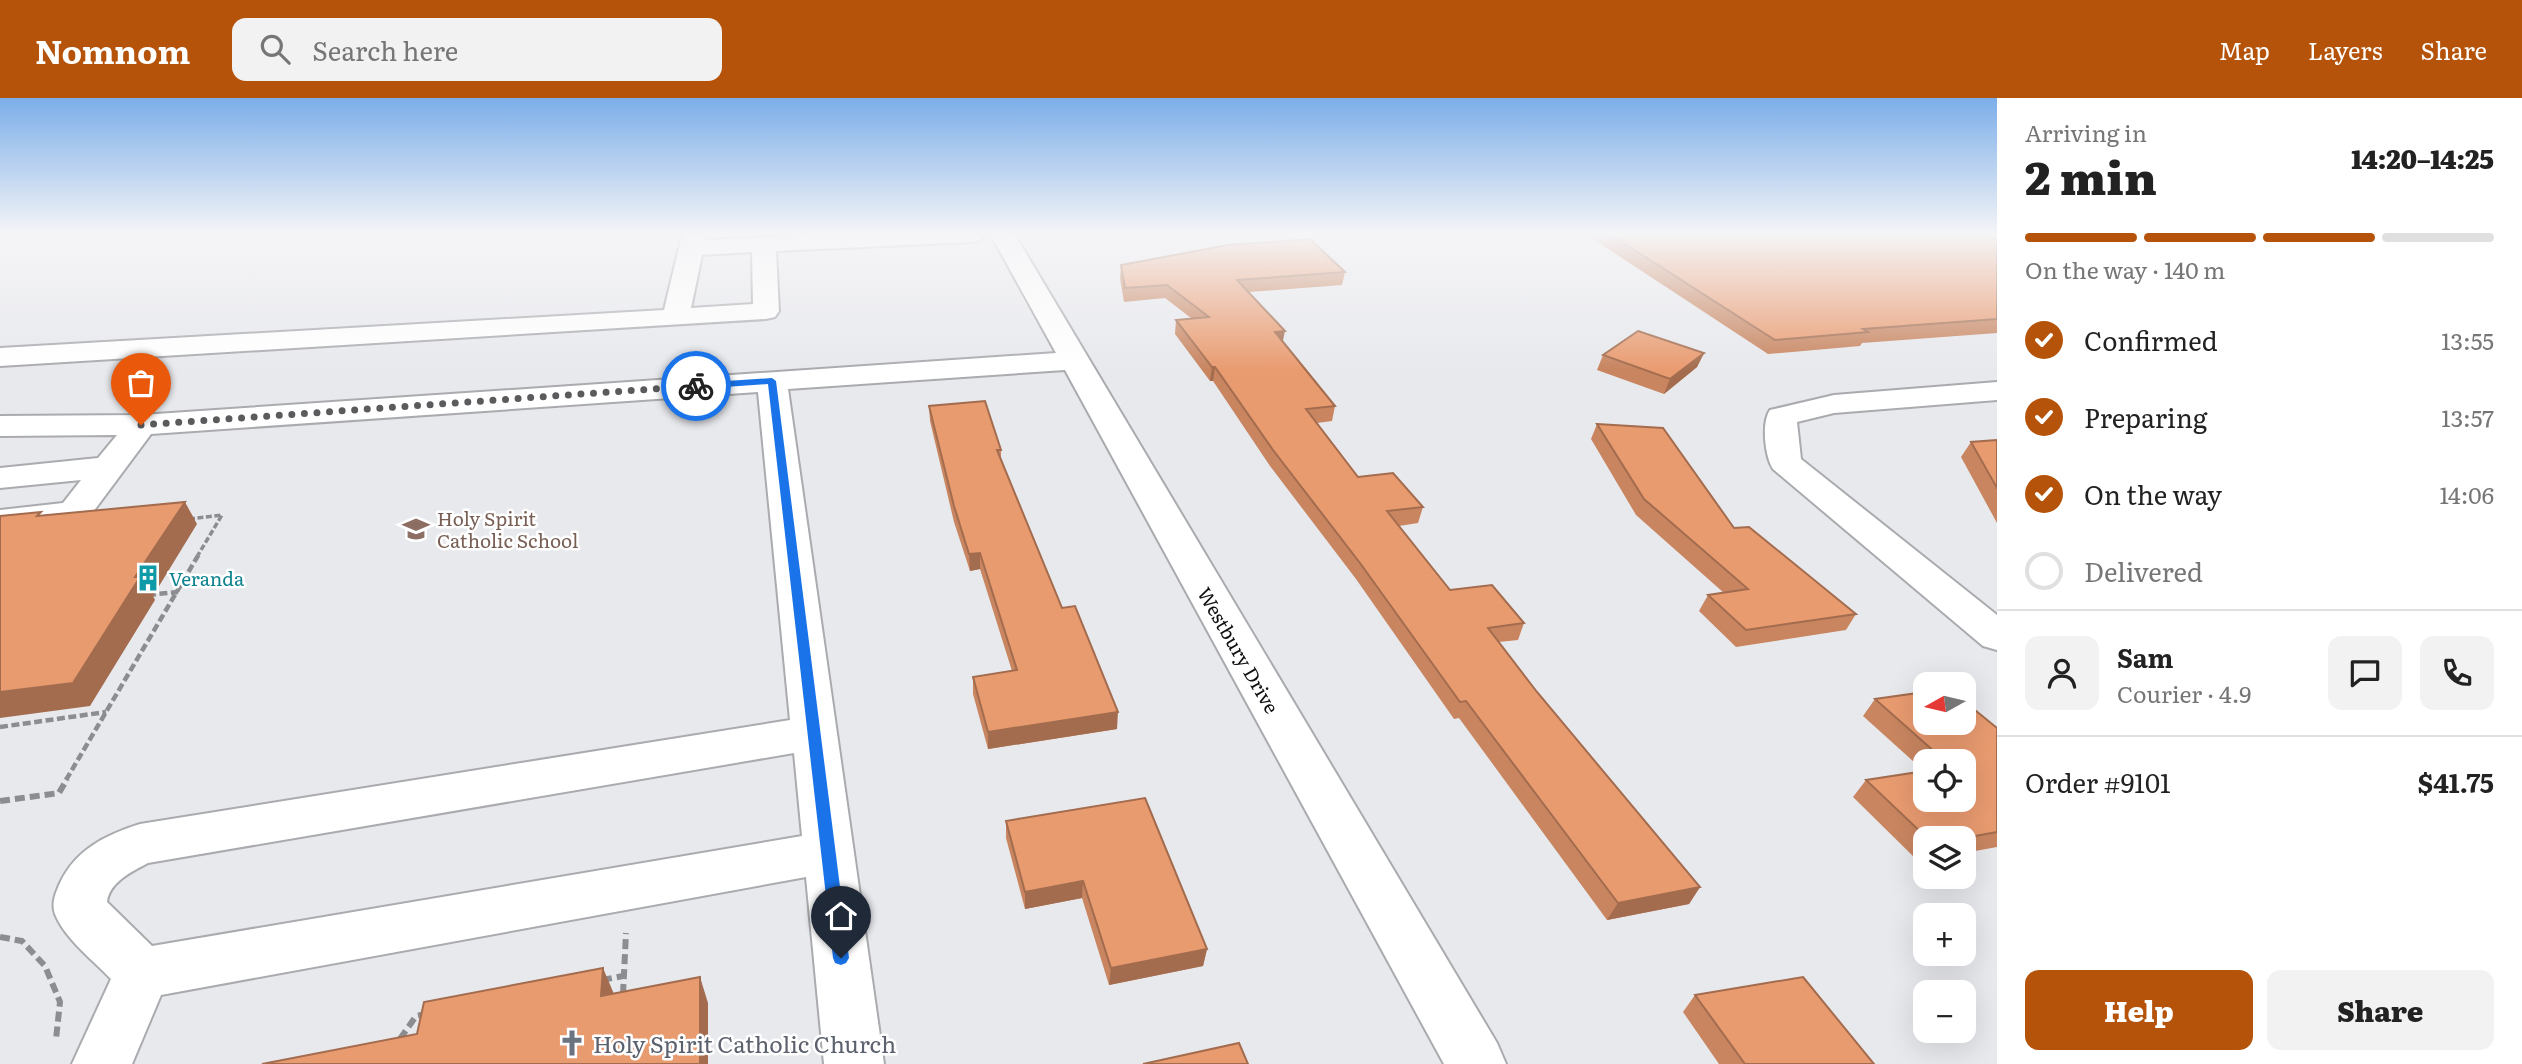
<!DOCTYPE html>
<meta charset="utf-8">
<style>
:root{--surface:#fff;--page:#f2f2f2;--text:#222;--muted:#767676;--line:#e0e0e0;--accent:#b45309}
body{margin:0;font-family:Literata,serif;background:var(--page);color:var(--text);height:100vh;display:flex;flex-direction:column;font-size:26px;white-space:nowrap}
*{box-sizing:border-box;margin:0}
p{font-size:23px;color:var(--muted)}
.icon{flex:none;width:38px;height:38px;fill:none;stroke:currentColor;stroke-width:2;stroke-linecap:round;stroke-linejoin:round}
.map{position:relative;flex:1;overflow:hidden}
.side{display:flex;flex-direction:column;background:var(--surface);width:525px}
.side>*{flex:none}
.needle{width:46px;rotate:262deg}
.tools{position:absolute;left:1913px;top:574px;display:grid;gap:14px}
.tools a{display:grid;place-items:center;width:63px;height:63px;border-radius:14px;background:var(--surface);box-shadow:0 7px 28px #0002;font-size:35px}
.pin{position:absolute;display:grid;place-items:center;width:60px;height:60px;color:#fff;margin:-72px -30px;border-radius:50% 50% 50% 0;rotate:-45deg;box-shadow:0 0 7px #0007}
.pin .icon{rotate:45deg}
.courier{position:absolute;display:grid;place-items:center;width:70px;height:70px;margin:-35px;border:5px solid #1a73e8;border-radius:50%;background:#fff;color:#222;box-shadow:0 2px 9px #0007}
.summary em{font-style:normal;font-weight:800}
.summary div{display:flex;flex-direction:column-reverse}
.summary{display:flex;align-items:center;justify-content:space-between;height:119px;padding:0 28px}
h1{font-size:46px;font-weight:800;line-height:52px}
.bar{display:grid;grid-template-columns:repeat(4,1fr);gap:10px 7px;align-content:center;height:84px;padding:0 28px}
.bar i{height:9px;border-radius:5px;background:var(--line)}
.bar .current{background:var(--accent)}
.bar p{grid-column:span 4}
.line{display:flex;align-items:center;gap:18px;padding:0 28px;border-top:2px solid var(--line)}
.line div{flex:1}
.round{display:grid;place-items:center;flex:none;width:74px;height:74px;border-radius:14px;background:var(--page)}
ol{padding:0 28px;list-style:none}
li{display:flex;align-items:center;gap:21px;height:77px}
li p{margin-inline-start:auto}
li .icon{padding:7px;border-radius:50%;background:var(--accent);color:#fff;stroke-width:4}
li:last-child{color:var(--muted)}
li i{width:38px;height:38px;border:4px solid var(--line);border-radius:50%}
.primary-button{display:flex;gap:14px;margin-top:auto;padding:14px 28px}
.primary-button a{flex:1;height:80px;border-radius:14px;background:var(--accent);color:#fff;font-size:28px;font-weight:800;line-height:80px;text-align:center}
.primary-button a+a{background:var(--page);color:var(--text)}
header{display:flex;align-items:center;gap:42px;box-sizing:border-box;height:98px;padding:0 35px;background:var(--accent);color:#fff}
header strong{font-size:33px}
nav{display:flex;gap:38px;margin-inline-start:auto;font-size:24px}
.search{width:490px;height:63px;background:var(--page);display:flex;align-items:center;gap:18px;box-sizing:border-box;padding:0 24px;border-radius:14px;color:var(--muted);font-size:26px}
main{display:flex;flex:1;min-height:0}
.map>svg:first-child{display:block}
</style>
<header>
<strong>Nomnom</strong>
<div class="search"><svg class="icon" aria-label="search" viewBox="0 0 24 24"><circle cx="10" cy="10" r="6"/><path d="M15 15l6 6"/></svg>Search here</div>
<nav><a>Map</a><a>Layers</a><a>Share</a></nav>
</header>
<main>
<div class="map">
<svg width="1997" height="966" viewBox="0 0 1997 966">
<rect width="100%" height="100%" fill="#e8e9ed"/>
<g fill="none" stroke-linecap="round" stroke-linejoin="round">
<g stroke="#aaabaf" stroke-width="4">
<g id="minor">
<path d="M682 137H706L705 142 815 137H984L980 142 972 144 776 153 779 213 775 219 766 221 0 268V250L664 212ZM752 154 753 206 691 210 702 157Z"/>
<path d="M991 137H1015L1497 945 1506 966H1444L1065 272 788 291 884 966H824L806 779 161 897 132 966H72L111 881C93 862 65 841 55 816 51 805 56 794 60 785 76 751 106 737 140 726L790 622 758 294 151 336 87 422 0 434V412L63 405 81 382 0 390V370L98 360 117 337 0 338V318L141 317 1056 255ZM794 655 802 738 152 848 107 804C109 784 133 773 148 765Z"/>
<path d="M1997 284V302L1834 315 1797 324 1801 361 1997 517V552L1983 548 1773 371C1765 359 1761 325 1770 312L1834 297Z"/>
</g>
</g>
<path stroke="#8c8d90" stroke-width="3.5" stroke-dasharray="6 2.5" stroke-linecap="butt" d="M189 421 222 417 198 457"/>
<g stroke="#8c8d90" stroke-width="4.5" stroke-dasharray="8 3.5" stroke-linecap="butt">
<path d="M148 497 178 494"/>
<path d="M0 629 106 614"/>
<path d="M66 682 199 456"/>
</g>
<g stroke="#8c8d90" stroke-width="6" stroke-dasharray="10 5" stroke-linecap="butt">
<path d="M0 703 59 695 67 681"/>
<path d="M0 839 22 843 45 868 60 904 56 941"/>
<path d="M602 882 623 878"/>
<path d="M623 896 626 835"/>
<path d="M400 941 416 918 425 916"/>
</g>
<use href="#minor" fill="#fff" fill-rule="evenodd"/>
</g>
<g fill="#c88560" fill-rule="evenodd">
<path d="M1587 137H1989L1997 141V235L1862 245 1860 248 1768 256Z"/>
<path d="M1121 167 1345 174 1342 187 1249 194 1283 244 1335 308 1332 323 1317 325 1358 379 1423 409 1418 425 1399 428 1450 492 1524 525 1518 542 1499 544 1537 594 1700 789 1689 806 1607 822 1459 620 1454 621 1356 481 1270 368 1213 283H1210L1175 236 1176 222 1191 220 1165 200 1124 204 1120 180Z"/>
<path d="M1704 255 1697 269 1664 296 1597 272 1603 257Z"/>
<path d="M929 308 1001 352V361L1062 510 1117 631 988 651 973 596V579L1012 573 980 471 970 473 954 424 930 323Z"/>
<path d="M1597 326 1734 430 1856 516 1846 532 1736 549 1699 513 1708 497 1724 495 1636 417 1591 341Z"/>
<path d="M1997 342V425L1961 359 1971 344Z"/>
<path d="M1875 601 1997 630V749L1964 755V740H1925V762L1918 763 1853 699 1866 682 1924 673 1863 618ZM1925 663H1964L1925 702Z"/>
<path d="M1006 723 1207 851 1203 868 1109 887 1082 800 1025 811 1006 740Z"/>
<path d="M1695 897 1874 966H1719L1683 914Z"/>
</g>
<g fill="#a36c4e">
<path d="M1285 233 1282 247 1275 234Z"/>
<path d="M1704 255 1697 269 1664 296 1670 281Z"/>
<path d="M1212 269H1215L1213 283H1210Z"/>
<path d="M185 404 197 426 153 498 155 502 90 608 0 620V594L135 479Z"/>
<path d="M980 455V471L970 473 969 456Z"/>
<path d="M1118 614 1117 631 988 651V634Z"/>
<path d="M1083 783 1082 800 1025 811V794Z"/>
<path d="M1700 789 1689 806 1607 822 1618 805Z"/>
<path d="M1207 851 1203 868 1109 887 1111 870Z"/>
<path d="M603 870 614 896 601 898Z"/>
<path d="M700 879 708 905V966H700Z"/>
</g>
<g fill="#e99b70" stroke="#a36c4e" stroke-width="2">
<path d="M1611 137H1989L1997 141V221L1863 231 1868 234 1775 242Z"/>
<path d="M1310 141 1345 174 1237 182 1285 233 1275 234 1335 308 1306 311 1358 379 1393 375 1423 409 1387 413 1450 492 1492 487 1524 525 1488 530 1537 594 1700 789 1618 805 1466 603 1460 604 1360 465 1273 352 1215 269H1212L1176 222 1209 219 1167 187 1125 190 1121 167 1228 147Z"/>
<path d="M1638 233 1704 255 1670 281 1603 257Z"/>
<path d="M985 303 1001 352H997L1062 510 1075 508 1118 614 988 634 973 579 1017 572 980 455 969 456 954 408 929 308Z"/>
<path d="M1597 326 1663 330 1734 430 1749 429 1856 516 1746 532 1708 497 1748 491 1644 401Z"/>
<path d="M1997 342V390L1971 344Z"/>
<path d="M185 404 135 479H140L73 585 0 594V418L41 414 37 418Z"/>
<path d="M1925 594V625H1964V603L1997 630V734L1964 740H1927L1866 682 1925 673V702H1964V663H1945L1875 601Z"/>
<path d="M1145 700 1207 851 1111 870 1083 783 1025 794 1006 723Z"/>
<path d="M603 870 601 898 700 879V966H262L417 936 424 904Z"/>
<path d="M1803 879 1874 966H1745L1695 897Z"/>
<path d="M1239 945 1248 966H1143Z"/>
</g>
<linearGradient id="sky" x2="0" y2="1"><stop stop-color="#7caee9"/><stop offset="0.5" stop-color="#f5f5f7"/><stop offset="1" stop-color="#f5f5f7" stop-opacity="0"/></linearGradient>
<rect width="1997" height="272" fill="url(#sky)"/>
<path fill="#1a73e8" d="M772 280 776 283 849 860 846 865 841 867 835 865 833 860 768 286 696 291 692 288 696 285Z"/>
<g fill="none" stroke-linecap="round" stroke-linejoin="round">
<path stroke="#5b5b5e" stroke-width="7" stroke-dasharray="0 12.6" d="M141 327 696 288"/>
</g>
<defs>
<g id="school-bare" transform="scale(2.1)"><path d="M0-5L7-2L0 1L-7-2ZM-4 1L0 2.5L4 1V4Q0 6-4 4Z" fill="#8d6e63" stroke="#fff" stroke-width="2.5" paint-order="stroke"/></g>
<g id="building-bare" transform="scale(2.1)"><path d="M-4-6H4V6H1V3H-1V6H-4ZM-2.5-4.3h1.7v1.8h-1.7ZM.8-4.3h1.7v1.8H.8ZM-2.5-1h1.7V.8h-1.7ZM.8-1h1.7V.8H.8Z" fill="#0f9aa8" stroke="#fff" stroke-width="2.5" paint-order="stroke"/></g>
<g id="church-bare" transform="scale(2.1)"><path d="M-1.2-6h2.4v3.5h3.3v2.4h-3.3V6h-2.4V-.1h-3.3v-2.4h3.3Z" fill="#6b7280" stroke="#fff" stroke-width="2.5" paint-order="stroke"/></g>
</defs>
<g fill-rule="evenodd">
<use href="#school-bare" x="416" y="431"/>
<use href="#building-bare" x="148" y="480"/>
<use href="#church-bare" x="572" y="945"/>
</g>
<g text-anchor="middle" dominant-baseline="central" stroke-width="5" stroke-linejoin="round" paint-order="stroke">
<g font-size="19" fill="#785e54" stroke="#fff" text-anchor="start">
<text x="437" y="420">Holy Spirit<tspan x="437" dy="22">Catholic School</tspan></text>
</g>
<g font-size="19" fill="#0d838f" stroke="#fff" text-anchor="start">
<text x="169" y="480">Veranda</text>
</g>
<g font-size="19" fill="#0f0f11" stroke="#fff">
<text transform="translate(1239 552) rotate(60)">Westbury Drive</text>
</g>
<g font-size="23" fill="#5b616d" stroke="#fff" text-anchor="start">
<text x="593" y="945">Holy Spirit Catholic Church</text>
</g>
</g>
</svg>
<div class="tools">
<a><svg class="needle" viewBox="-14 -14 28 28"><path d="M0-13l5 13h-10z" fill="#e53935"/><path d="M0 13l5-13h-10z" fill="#767676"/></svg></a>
<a><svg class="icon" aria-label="locate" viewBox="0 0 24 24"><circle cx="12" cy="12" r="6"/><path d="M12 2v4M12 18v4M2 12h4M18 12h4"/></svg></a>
<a><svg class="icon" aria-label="layers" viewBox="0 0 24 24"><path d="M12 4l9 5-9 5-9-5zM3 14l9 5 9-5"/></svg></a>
<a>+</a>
<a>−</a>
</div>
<div class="pin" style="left:141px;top:327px;background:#ea580c"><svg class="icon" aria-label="bag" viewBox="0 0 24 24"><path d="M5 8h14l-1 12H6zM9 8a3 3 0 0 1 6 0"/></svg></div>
<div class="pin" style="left:841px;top:860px;background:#1f2937"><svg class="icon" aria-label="home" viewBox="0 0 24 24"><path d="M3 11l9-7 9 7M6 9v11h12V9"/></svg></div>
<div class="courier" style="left:696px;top:288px"><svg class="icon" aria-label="bike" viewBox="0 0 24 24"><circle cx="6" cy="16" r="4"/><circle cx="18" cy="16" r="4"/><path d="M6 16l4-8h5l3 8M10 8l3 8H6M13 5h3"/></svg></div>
</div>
<section class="side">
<div class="summary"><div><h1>2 min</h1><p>Arriving in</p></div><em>14:20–14:25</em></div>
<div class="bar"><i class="current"></i><i class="current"></i><i class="current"></i><i></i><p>On the way · 140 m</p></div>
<ol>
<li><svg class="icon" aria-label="check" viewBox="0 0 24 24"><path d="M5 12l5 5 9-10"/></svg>Confirmed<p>13:55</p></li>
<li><svg class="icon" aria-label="check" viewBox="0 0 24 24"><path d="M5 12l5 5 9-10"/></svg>Preparing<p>13:57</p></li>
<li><svg class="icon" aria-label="check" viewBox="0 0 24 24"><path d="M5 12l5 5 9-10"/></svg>On the way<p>14:06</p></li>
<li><i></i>Delivered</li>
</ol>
<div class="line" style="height:126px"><a class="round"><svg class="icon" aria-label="person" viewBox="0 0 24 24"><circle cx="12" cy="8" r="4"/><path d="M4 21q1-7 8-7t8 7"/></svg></a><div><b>Sam</b><p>Courier · 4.9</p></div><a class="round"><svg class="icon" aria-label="chat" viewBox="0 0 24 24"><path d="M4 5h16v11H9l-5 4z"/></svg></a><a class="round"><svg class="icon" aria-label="phone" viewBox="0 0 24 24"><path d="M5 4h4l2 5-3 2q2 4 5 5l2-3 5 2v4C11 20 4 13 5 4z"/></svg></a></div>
<div class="line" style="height:91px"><div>Order #9101</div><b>$41.75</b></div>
<div class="primary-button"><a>Help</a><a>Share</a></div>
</section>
</main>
